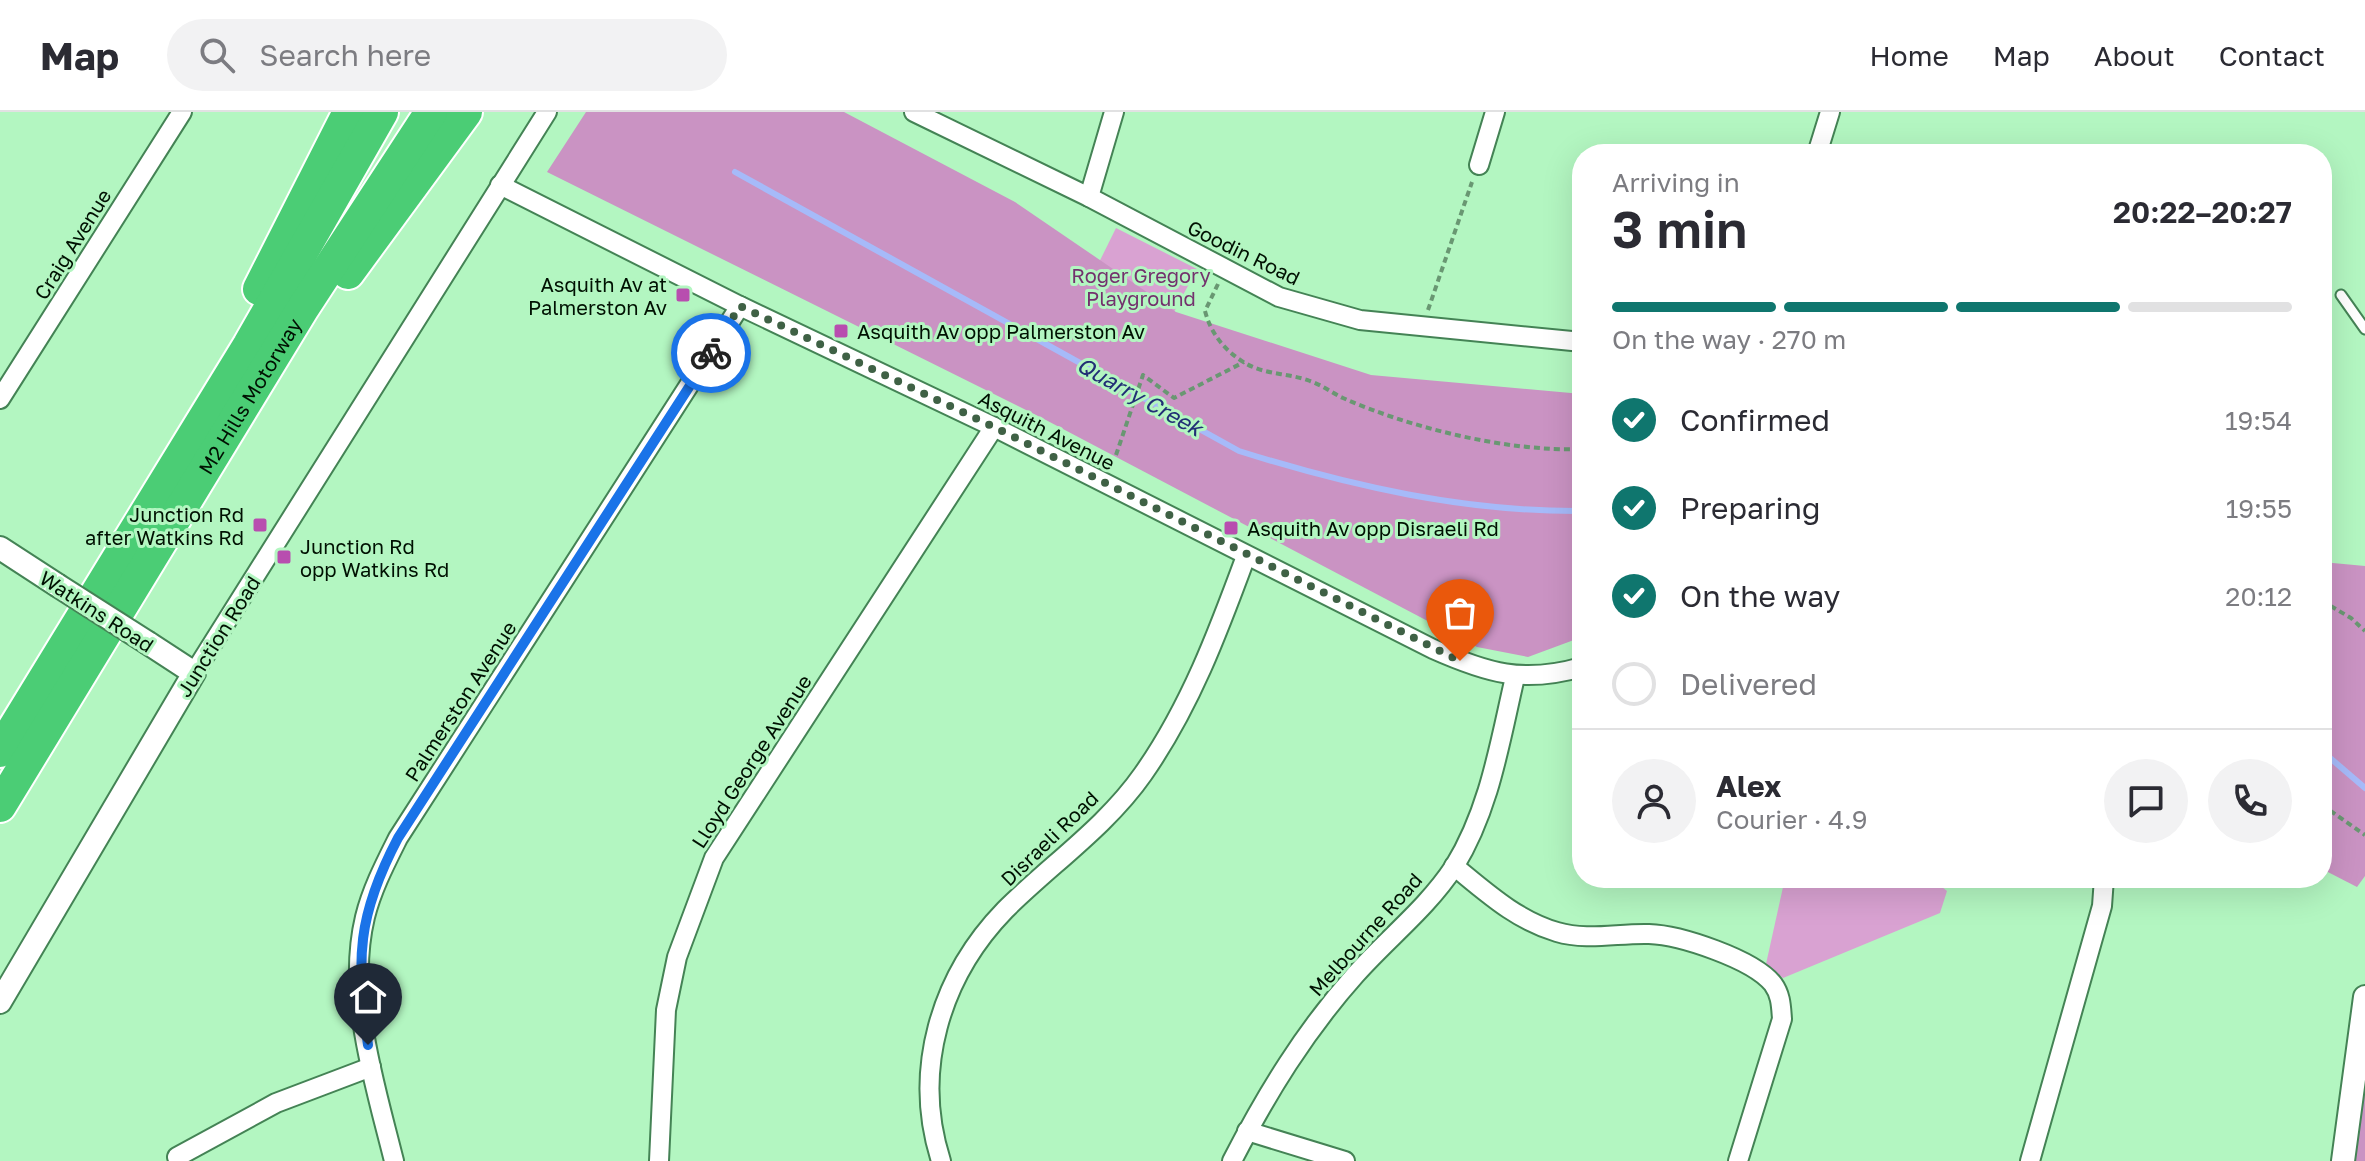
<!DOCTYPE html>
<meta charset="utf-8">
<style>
:root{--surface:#fff;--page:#f2f2f3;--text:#2b2b33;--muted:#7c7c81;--line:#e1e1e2;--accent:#0f766e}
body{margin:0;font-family:"Golos Text",sans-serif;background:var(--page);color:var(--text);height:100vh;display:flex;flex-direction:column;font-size:30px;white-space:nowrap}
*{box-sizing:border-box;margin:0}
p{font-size:26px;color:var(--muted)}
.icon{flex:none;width:44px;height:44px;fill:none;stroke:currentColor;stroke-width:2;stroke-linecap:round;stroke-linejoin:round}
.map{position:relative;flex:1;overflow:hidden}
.details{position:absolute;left:1572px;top:32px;width:760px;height:744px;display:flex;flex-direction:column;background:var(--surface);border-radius:32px;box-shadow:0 8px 32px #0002}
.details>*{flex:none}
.pin{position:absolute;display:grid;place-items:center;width:68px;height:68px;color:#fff;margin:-82px -34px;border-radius:50% 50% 50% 0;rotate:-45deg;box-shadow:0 0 8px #0007}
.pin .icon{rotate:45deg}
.courier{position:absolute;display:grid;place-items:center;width:80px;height:80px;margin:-40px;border:6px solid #1a73e8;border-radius:50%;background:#fff;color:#222;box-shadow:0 2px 10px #0007}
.head em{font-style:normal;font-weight:600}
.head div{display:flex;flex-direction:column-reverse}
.head{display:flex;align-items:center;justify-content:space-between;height:136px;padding:0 40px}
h1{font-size:52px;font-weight:600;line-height:60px}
.bar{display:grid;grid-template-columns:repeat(4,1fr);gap:12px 8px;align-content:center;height:96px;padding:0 40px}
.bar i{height:10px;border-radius:6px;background:var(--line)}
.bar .current{background:var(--accent)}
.bar p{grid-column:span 4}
.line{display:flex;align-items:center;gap:20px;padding:0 40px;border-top:2px solid var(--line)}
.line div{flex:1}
.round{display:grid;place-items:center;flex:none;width:84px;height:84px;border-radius:42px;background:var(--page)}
ol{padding:0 40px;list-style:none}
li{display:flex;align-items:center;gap:24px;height:88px}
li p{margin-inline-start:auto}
li .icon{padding:8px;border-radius:50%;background:var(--accent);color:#fff;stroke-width:4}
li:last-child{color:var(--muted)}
li i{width:44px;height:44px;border:4px solid var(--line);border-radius:50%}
header{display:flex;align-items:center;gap:48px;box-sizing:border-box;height:112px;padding:0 40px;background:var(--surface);border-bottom:2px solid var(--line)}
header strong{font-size:38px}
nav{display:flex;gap:44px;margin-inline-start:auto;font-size:28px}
.search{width:560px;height:72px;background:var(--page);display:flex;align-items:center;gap:20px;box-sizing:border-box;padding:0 28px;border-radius:44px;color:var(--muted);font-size:30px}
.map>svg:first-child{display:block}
</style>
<header>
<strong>Map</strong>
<div class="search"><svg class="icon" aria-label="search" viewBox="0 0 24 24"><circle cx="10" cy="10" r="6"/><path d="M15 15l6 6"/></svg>Search here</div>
<nav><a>Home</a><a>Map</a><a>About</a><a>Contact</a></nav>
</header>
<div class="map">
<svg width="2365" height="1049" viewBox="0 0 2365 1049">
<rect width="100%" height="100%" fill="#b3f6c1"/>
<g fill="#d9a2d2">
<path d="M1116 116 1197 157 1159 228 1079 191Z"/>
<path d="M1785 766H1931L1947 779 1940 801 1783 866 1766 852Z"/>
</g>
<g fill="#ca93c3">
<path d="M586 0H844L1015 90 1176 200 1371 263 1582 282V525L1528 545 1477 535 1044 307 547 60Z"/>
<path d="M2322 450 2365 454V764L2357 775 2322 757Z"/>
<path d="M2365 957V1049H2352Z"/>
</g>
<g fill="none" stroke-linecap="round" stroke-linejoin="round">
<g stroke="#a6baf9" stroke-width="6">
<path d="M735 60 1239 339C1350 374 1465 400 1582 399"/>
<path d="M2322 639 2365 676"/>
</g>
<g stroke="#448355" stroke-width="13">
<path id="service" d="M2341 183 2365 217"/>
</g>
<g stroke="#448355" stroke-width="22">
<g id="minor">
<path d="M914 0 1089 85 1279 185 1360 208 1582 230"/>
<path d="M1817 42 1830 0"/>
<path d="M1479 53 1495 0"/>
<path d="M500 73 740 194 994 315 1433 537C1487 561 1523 572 1582 555"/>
<path d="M1089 85 1114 0"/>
<path d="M0 287 182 0"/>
<path d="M194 561 547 0"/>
<path d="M1454 754C1486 780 1516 808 1557 820 1587 829 1618 821 1649 822 1680 823 1753 847 1773 872 1781 883 1781 894 1782 907L1738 1049"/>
<path d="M1247 1019 1345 1049"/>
<path d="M177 1045 276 991 371 955"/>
<path d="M394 1049C375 972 346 884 365 805 372 777 385 752 398 726L740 194"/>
<path d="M659 1049 666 898 677 845 714 746 994 315"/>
<path d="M941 1049C912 959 940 865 1005 798 1050 753 1106 715 1143 662 1190 595 1218 520 1246 444"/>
<path d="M1232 1049C1267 981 1305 919 1356 862 1388 826 1427 796 1454 755 1490 697 1500 629 1515 565"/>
<path d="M2030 1049 2102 794 2104 766"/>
</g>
</g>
<g stroke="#448355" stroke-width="26">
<g id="tertiary">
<path d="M0 436 57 473"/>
<path d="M0 890 194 561 148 531"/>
<path d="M2343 1049 2365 885"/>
</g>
</g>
<g stroke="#fff" stroke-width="36">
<g id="motorway">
<path d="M348 161 466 0"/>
<path d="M259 177 349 0"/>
<path d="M0 639 249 233 382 0"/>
<path id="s1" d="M0 694 303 196 431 0"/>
</g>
</g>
<g stroke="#699772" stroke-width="4" stroke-dasharray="6 4" stroke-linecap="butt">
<path d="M1218 172 1205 199C1211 222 1225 239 1245 251 1265 263 1289 261 1310 269 1322 273 1332 281 1343 286 1411 316 1508 340 1582 337"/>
<path d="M1428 198 1472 70"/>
<path d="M1116 343 1143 263 1174 286 1244 250"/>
<path d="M2322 489 2351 506 2365 519"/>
<path d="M2322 693 2365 723"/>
</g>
<use href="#service" stroke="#fff" stroke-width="9"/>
<use href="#minor" stroke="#fff" stroke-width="18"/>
<use href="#tertiary" stroke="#fff" stroke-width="22"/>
<use href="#motorway" stroke="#4bcd75" stroke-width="32"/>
<g stroke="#448355" stroke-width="26" stroke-linecap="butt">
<path id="tertiary-bridge" d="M57 473 148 531"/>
</g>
<use href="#tertiary-bridge" stroke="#fff" stroke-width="22"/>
</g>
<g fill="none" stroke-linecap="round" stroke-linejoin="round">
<path stroke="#3f6145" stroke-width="8" stroke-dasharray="0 14.4" d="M711 241 740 194 994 315 1460 549"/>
<path stroke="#1a73e8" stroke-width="10" d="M368 933C356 846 357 804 398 726L711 241"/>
</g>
<g fill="#b84eaf" stroke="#b3f6c1" stroke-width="3">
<rect x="675" y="175" width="16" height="16" rx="4"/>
<rect x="833" y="211" width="16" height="16" rx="4"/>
<rect x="252" y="405" width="16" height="16" rx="4"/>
<rect x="1223" y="408" width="16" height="16" rx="4"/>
<rect x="276" y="437" width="16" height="16" rx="4"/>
</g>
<g text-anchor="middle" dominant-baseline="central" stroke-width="6" stroke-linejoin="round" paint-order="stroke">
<g font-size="20" fill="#001102" stroke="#b3f6c1">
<text transform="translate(72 132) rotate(-58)">Craig Avenue</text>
<text transform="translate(1244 140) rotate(26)">Goodin Road</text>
<text stroke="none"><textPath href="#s1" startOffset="480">M2 Hills Motorway</textPath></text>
<text transform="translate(1047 318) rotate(27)">Asquith Avenue</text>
<text transform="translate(97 499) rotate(33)">Watkins Road</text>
<text transform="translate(218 524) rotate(-58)">Junction Road</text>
<text transform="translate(460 589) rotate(-57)">Palmerston Avenue</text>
<text transform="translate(751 649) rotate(-57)">Lloyd George Avenue</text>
<text transform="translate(1049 726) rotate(-44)">Disraeli Road</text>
<text transform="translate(1365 822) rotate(-48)">Melbourne Road</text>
</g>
<g font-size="20" fill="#73316d" stroke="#b3f6c1">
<text x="1141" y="163">Roger Gregory<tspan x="1141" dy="23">Playground</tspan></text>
</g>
<g font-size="20" fill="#001102" stroke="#b3f6c1" text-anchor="start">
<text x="667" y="172" text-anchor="end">Asquith Av at<tspan x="667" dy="23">Palmerston Av</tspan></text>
<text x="857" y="219">Asquith Av opp Palmerston Av</text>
<text x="244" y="402" text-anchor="end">Junction Rd<tspan x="244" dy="23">after Watkins Rd</tspan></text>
<text x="1247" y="416">Asquith Av opp Disraeli Rd</text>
<text x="300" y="434">Junction Rd<tspan x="300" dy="23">opp Watkins Rd</tspan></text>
</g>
<g font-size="22" font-style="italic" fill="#212e75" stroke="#b3f6c1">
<text transform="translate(1140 284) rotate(29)">Quarry Creek</text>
</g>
</g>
</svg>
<div class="pin" style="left:1460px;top:549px;background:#ea580c"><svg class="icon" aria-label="bag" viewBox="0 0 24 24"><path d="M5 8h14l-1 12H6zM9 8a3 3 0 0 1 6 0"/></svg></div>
<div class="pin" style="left:368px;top:933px;background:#1f2937"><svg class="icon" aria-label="home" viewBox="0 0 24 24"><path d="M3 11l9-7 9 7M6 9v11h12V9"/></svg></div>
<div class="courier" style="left:711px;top:241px"><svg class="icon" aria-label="bike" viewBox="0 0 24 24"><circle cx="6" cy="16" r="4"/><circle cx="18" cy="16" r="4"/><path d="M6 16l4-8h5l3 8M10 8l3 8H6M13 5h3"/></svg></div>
<section class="details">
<div class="head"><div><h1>3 min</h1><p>Arriving in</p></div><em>20:22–20:27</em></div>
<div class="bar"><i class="current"></i><i class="current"></i><i class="current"></i><i></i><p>On the way · 270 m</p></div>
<ol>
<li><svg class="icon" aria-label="check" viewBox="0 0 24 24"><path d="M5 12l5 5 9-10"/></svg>Confirmed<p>19:54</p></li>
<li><svg class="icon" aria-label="check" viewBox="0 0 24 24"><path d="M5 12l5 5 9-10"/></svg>Preparing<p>19:55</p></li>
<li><svg class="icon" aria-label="check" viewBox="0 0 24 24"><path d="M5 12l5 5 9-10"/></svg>On the way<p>20:12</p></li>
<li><i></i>Delivered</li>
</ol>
<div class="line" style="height:144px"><a class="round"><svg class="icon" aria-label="person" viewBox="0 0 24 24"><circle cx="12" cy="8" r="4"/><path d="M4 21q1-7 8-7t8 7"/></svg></a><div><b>Alex</b><p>Courier · 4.9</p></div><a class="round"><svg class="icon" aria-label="chat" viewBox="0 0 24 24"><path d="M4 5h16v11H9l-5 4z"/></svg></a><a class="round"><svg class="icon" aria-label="phone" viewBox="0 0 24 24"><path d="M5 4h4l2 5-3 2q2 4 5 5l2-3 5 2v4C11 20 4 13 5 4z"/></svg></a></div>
</section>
</div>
